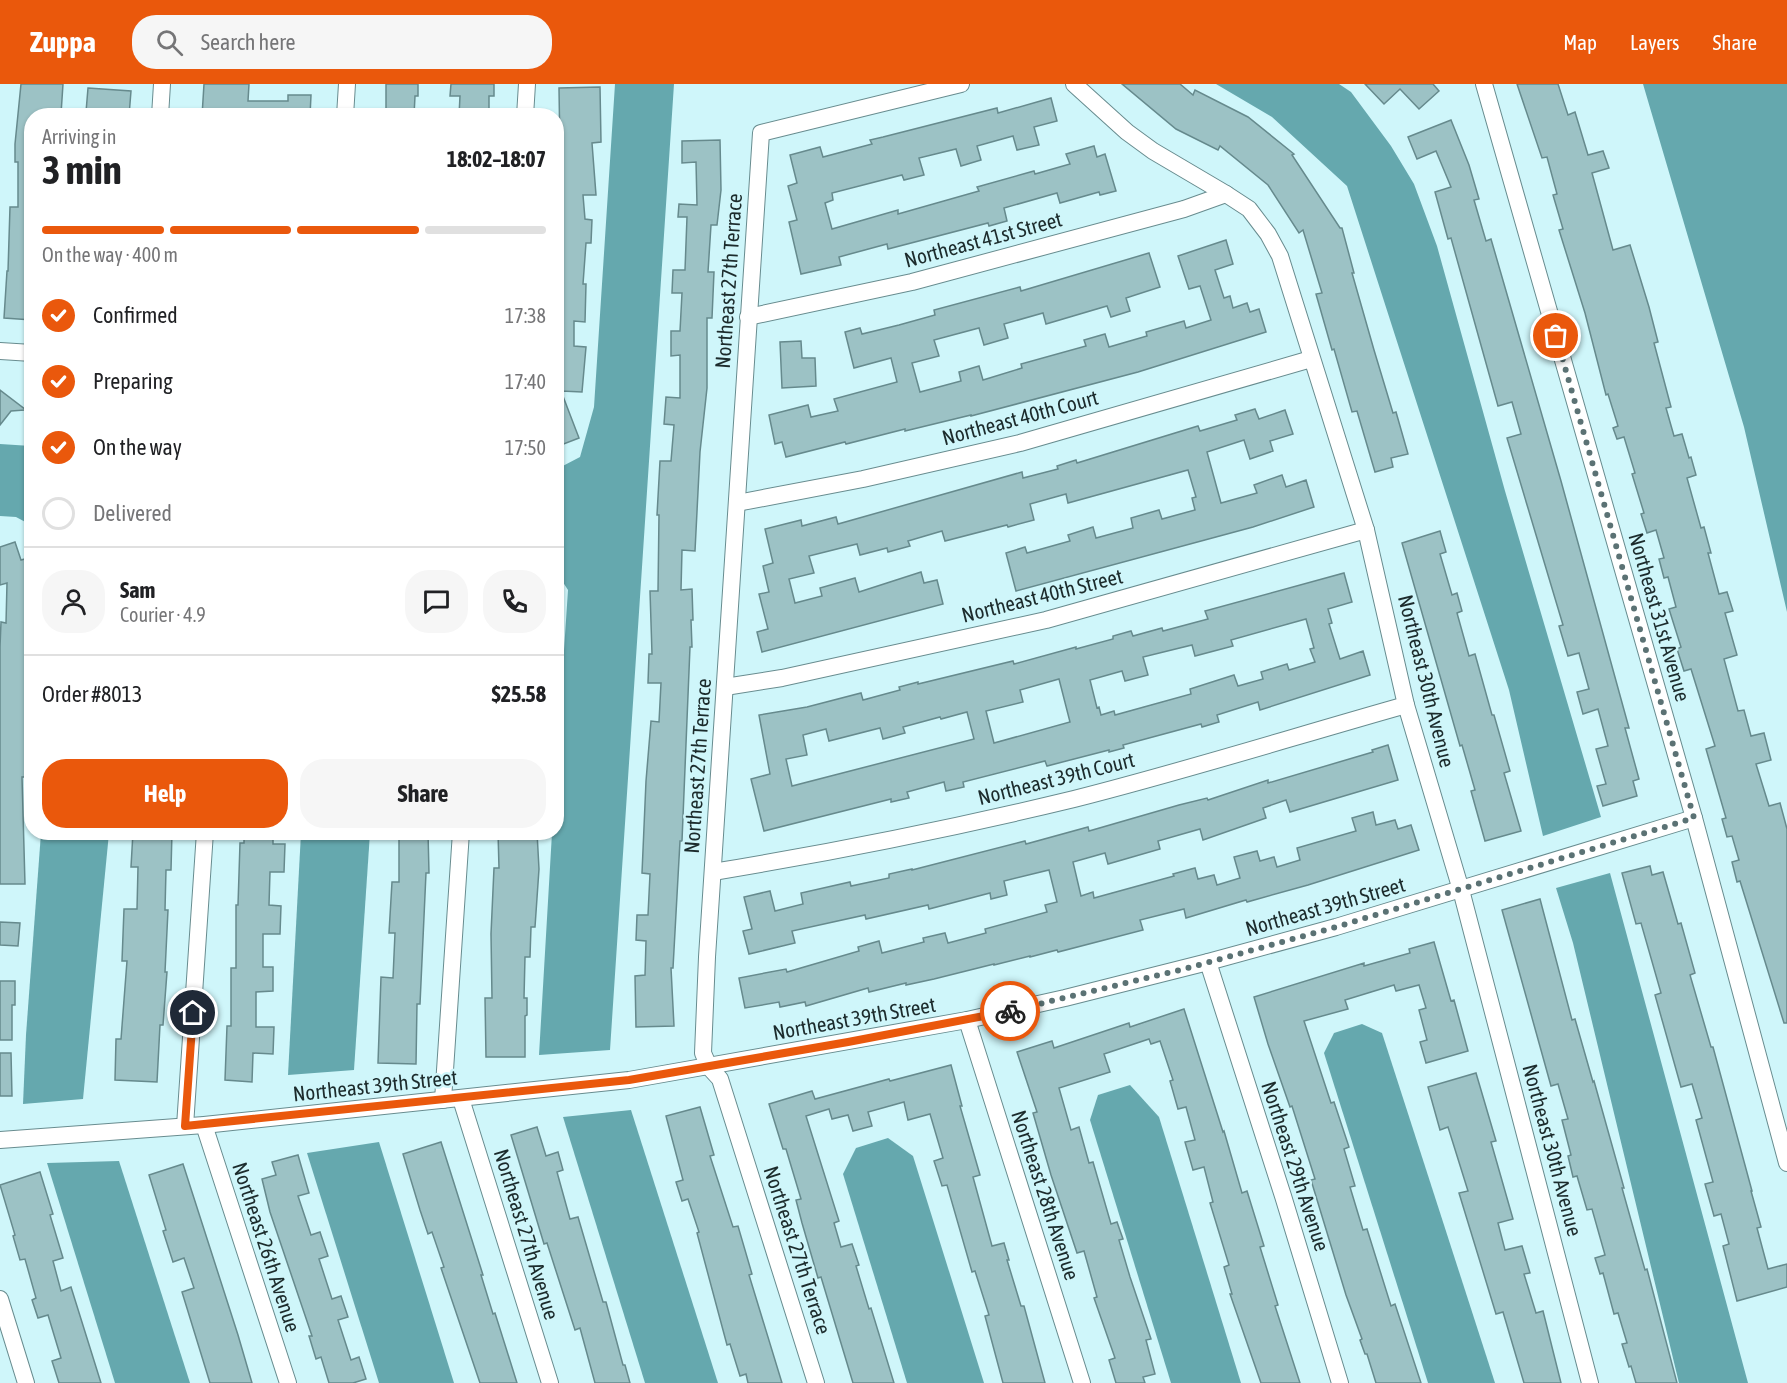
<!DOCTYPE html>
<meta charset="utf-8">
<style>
:root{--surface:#fff;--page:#f6f6f6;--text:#202124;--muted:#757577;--line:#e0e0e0;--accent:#ea580c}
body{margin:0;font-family:"Asap Condensed",sans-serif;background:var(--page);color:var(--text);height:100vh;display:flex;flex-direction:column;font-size:22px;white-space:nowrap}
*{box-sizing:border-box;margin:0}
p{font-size:20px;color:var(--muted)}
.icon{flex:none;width:33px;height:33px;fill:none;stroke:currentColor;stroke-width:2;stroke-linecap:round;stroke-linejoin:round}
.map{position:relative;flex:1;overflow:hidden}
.side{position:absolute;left:24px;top:24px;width:540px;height:732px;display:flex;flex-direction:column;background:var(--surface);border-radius:24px;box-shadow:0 2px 4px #0004}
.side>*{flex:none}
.pin{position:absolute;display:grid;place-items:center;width:51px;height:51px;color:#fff;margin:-26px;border:3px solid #fff;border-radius:50%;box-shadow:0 2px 6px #0007}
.courier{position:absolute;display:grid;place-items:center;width:60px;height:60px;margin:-30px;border:4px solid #ea580c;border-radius:50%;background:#fff;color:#222;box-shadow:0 2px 8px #0007}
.overview em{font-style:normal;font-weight:700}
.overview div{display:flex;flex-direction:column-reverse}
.overview{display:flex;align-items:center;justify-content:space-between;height:102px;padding:0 18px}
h1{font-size:39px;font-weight:700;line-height:45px}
.bar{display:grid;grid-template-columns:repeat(4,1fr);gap:9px 6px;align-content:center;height:72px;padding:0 18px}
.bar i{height:8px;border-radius:4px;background:var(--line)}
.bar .selected{background:var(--accent)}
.bar p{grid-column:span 4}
.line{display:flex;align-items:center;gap:15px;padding:0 18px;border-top:2px solid var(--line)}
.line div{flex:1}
.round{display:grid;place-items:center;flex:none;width:63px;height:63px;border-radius:24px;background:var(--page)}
ol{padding:0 18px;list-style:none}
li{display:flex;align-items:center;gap:18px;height:66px}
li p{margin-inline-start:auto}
li .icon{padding:6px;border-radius:50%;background:var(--accent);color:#fff;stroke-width:4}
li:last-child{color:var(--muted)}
li i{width:33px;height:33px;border:3px solid var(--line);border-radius:50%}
.button{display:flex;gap:12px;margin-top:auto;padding:12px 18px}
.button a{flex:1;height:69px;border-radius:24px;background:var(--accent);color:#fff;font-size:24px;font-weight:700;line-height:69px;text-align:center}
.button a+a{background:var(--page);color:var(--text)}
header{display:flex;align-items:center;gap:36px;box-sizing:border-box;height:84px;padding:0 30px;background:var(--accent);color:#fff}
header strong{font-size:28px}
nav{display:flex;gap:33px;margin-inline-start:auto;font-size:21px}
.search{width:420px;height:54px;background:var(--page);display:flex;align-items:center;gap:15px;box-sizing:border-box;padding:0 21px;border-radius:24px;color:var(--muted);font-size:22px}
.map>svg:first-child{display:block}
</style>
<header>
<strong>Zuppa</strong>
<div class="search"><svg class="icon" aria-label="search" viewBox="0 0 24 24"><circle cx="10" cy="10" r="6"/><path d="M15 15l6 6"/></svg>Search here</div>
<nav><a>Map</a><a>Layers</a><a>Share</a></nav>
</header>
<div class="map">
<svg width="1787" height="1299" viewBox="0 0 1787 1299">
<rect width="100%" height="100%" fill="#cff6fa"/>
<g fill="#65a8ae">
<path d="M615 0H674L610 966 539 971 552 749 556 748 557 672 568 506 557 489V385L580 373 594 323Z"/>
<path d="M1216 0H1339L1351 8 1391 62 1414 100 1437 162 1505 407 1601 733 1543 752 1509 606 1347 102 1272 33Z"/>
<path d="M1643 0H1787V528L1744 343Z"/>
<path d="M0 360 31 362V441L16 433 0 432Z"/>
<path d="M41 749H109L83 1015 23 1020 26 951Z"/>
<path d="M301 749H370L354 986 288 991Z"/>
<path d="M1610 789 1748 1299H1679L1573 859 1556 804Z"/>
<path d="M1362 940 1382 949 1495 1299H1428L1324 969 1334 949Z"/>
<path d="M1130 1001 1159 1033 1241 1299H1171L1090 1036 1098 1011Z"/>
<path d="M631 1026 718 1299H645L563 1033Z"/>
<path d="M888 1054 913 1072 984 1299H907L843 1090 856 1064Z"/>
<path d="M379 1058 454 1299H379L307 1069Z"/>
<path d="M119 1077 190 1299H115L47 1079Z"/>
</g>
<g fill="#9cc2c5" stroke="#668a8d" stroke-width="1.5" fill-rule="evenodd">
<path d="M21 0H63L61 30 32 32V160H29V188L32 189V236L4 234 7 187H8L10 123H18V78H15V60Z"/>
<path d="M204 0H249L248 17H288V11H311L310 32H202Z"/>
<path d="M386 0H418V12H415L414 32H386Z"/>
<path d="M451 0H494V12H489V32H459L460 12H450Z"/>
<path d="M1122 0H1180L1193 11 1195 6 1248 33 1294 70 1292 71 1340 144H1342L1354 189H1352L1374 266 1393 329 1396 328 1408 370 1391 374 1393 383 1375 388 1357 327 1352 328 1334 265 1332 266 1316 210 1322 209 1303 146 1299 149 1268 101 1220 62 1218 66 1176 45Z"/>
<path d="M1365 0H1433L1439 7 1419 25 1400 5 1384 20Z"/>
<path d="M1517 0H1558L1568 31 1575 28 1588 71 1603 67 1609 84 1592 89 1613 166 1630 161 1649 223 1658 258 1654 259 1671 323 1666 324 1674 352 1682 350 1689 374 1691 373 1696 391 1687 394 1701 444 1704 443 1711 469H1708L1719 510 1727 508 1733 527 1725 529 1737 571 1724 575 1738 627 1744 626 1751 652 1764 649 1771 676 1756 680 1769 722 1780 719 1787 745V939H1784L1740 797 1737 798 1732 778 1739 776 1732 752 1727 753 1722 735 1726 734 1706 665 1715 662 1691 585 1684 587 1677 565 1681 563 1669 525 1676 523 1668 493 1664 494 1659 475 1664 474 1656 446 1647 449 1641 430 1644 429 1632 390 1635 389 1624 353 1617 355 1613 344 1618 342 1608 310 1606 311 1585 229 1559 146 1563 145 1553 111 1557 110 1547 73 1542 74Z"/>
<path d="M600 3 601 58 592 59 596 111H583L585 135 592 136 591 159H586L583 200H586L585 238 574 237V262L586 263 582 308 561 307 579 354 556 363V133H559L556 68H560L559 4Z"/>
<path d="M88 4 131 7 129 32H98V29L86 28Z"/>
<path d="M1051 14 1057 37 1034 43 1039 61 1017 66 1013 52 977 62 981 76 961 82 956 65 919 74 924 91 904 96 902 91 832 109 833 116 825 119 832 145 898 126V130L979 107 977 103 1034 87 1035 90 1070 80 1066 70 1094 62 1097 73 1105 70 1116 107 1100 111 1099 108 1060 119 1057 109 1004 124 1007 137 989 142 988 139 888 165 887 160 839 173 841 181 801 190 789 138 797 136 788 102 797 99 790 71 820 63 823 73 872 60 870 56 883 53 997 24 998 29Z"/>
<path d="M1451 36 1469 81 1479 115 1474 116 1486 157 1491 155 1561 397 1629 644H1625L1639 695 1633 697 1637 712 1603 722 1597 702 1606 700 1596 665 1608 662 1598 625 1583 630 1577 608 1589 605 1579 569 1568 572 1559 542 1563 541 1507 354 1521 350 1512 318 1498 322 1451 154 1448 155 1435 108 1451 103 1436 67 1417 75 1408 53Z"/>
<path d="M720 56 721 106 717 141H711L708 188H714L712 234H707V304L700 368 695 467 682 466 681 506 692 505 693 536H691L692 563H690L682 757H680L673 884H671L674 942 636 943 635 892 645 891 646 857 636 856 637 831H648L650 790 642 789 646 697 651 637 659 638 661 599H648L649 570H652L650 507H658L659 431H657L660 377H671L674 341 664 340 666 313 680 314V271L671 272V247H680L682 209H672L673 186H685L687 133H678L679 120 697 121 696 78 682 79V57Z"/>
<path d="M1226 156 1233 180 1215 186 1224 214 1230 212 1233 224 1247 219 1250 228 1259 225 1266 248 1138 288 971 332V331L905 347V345L846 360 845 358 786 373 782 358 775 360 769 331 808 321 811 333 838 327 834 315 897 298 891 274 854 284 845 248 860 244 862 250 899 241 935 231 934 226 1020 203 1021 207 1149 169 1160 203 1126 214 1130 227 1111 233 1107 222 1046 240 1043 229 1004 240 1008 254 984 261 979 244 934 256 939 272 912 279 920 308 961 297 959 288 979 282 983 296 1022 284 1021 280 1086 262 1084 256 1105 250 1109 263 1147 252 1146 248 1184 237 1186 244 1211 236 1200 202 1189 205 1178 172Z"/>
<path d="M801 257 802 274H815L816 302 782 304 780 258Z"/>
<path d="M0 306 26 326 11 327 0 341Z"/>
<path d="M1255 325 1259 335 1285 326 1293 350 1270 357 1273 367 1250 375 1244 356 1207 368 1221 419 1257 409 1254 401 1282 391 1286 403 1306 396 1314 423 1253 443 1016 507 1006 469 1025 463 1027 469 1070 457 1068 451 1093 443 1096 454 1133 444 1131 434 1159 426 1162 435 1195 426 1192 414 1196 413 1188 386 1068 419 1066 410 1030 420 1034 436 1008 443 1007 441 945 457 942 447 908 457 910 462 888 468 887 464 860 471 857 460 809 472 814 489 789 495 795 519 822 512 820 504 855 494 859 508 921 488 924 499 937 496 943 520 762 568 757 548 768 545 759 510 769 508 763 482 773 479 765 445 801 436 802 442 836 433 838 440 1022 388 1023 394 1058 385 1057 382 1076 376 1077 379 1198 342 1200 347 1237 336 1235 331Z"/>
<path d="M1440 447 1446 468 1440 470 1452 511 1457 509 1462 527 1457 529 1469 572 1475 570 1492 631H1494L1510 687 1504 689 1521 747 1485 757 1471 707 1475 706 1462 661 1460 662 1402 459Z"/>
<path d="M15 458 21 476 32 473V597H29L32 656H29L28 693H22L25 800H0V563L1 538 6 539 7 499 0 501V463Z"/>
<path d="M1344 489 1352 518 1328 525 1332 539 1329 540 1340 575 1363 567 1370 591 1260 626 1258 618 1217 631 1219 638 1202 643 1201 640 1123 661 1124 664 1109 668V666L1047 682 1045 677 963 698 964 703 946 707 944 698 907 708 909 714 891 718V715L764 747 751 695 770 690 759 631 807 623 861 609 863 616 900 606 899 603 918 598V600L1013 577 1014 580 1076 563V565L1113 555V552L1131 547 1133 552 1162 544 1163 547 1208 535 1205 527ZM1306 535 1314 564 1310 565 1315 578 1289 586 1287 580 1261 588 1263 595 1238 602 1234 591 1190 605 1191 610 1115 631 1114 627 1101 631 1099 623 1097 624 1090 596 1122 587 1125 597 1148 591 1143 573 1192 561 1195 572 1233 562 1231 556ZM1059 595 1070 638 994 659 986 627 1023 618 1020 606ZM967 628 974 655 792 702 786 675 807 671 803 651 826 645 829 657 880 644 883 655 905 649 903 643 940 633 941 635Z"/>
<path d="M1388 661 1398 696 1290 728 1286 716 1263 724 1266 734 1203 756 1200 745 1158 757 1160 765 1108 780 1105 769 1073 778 1081 812 1093 808 1094 814 1174 792 1173 790 1195 784 1198 795 1214 791 1217 801 1240 794 1234 773 1257 767 1260 777 1274 773 1277 783 1300 776 1297 764 1356 747 1352 734 1373 728 1376 741 1395 736 1398 745 1411 741 1419 766 1308 801 1247 818 1246 816 1186 834 1184 825 1140 836 1143 846 1058 868 1057 866 1030 873V872L994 881V880L934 895 906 901V899L869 908 868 904 806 922 805 918 780 923 779 918 745 924 739 894 786 885 787 888 859 867 858 863 879 857 882 869 924 858 923 854 945 849 948 859 986 849 985 845 1047 828 1045 821 1057 818 1049 786 1004 797 1007 811 991 815 990 809 929 825 928 821 866 835 865 831 792 847 795 859 749 870 743 847 752 845 744 813 770 807 775 827 803 820 801 809 850 798 851 802 889 794V790L912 785V786L1025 757 1026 760 1088 743 1089 747 1179 721 1207 714 1208 716 1268 696V699L1373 668 1372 666Z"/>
<path d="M133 748H172L171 786H166L165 826H168L165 888H167L163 941H160L157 998 115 996 116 955H121L127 877H122L124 825H137L138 783H131Z"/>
<path d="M244 748H273V760H285L284 788H270L269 821 281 822 280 850H263V883H273V907L256 908V943H274L273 970 253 969 252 998 225 996 227 942H231V884H236V821H238L240 759H244Z"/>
<path d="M399 748H428L429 789H426L420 920H417L416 980 378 979 381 893 393 894 395 849H389L392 798H399Z"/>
<path d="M498 748H537L539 785 535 843H531L530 873H525L524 914H527V931L525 932V973H486L485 914H492L491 850 494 784H499Z"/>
<path d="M1650 782 1652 791 1663 788 1678 840 1681 839 1695 889 1690 891 1711 963H1713L1752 1107H1751L1761 1143 1757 1144 1768 1185 1787 1180V1203L1737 1217 1723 1162 1729 1160 1721 1130 1714 1132 1705 1100 1713 1098 1696 1036 1702 1034 1692 1000 1681 1003 1655 911 1661 909 1641 839 1636 840 1622 789Z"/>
<path d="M1540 815 1572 936 1575 935 1593 998 1594 997 1624 1104H1622L1645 1186 1647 1185 1677 1299H1636L1631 1282 1629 1283 1622 1260 1627 1259 1618 1229 1614 1230 1603 1189 1600 1190 1595 1174 1605 1171 1592 1125 1587 1126 1577 1092 1573 1093 1568 1072 1571 1071 1562 1036 1568 1035 1558 1000 1551 1002 1502 826Z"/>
<path d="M0 838 20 839 18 862 0 861Z"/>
<path d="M1434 858 1451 917 1454 916 1468 967 1426 979 1420 958 1427 956 1419 926 1426 924 1419 901 1396 907 1394 901 1345 916 1348 925 1304 937 1331 1019 1334 1018 1349 1063 1344 1065 1355 1102 1350 1103 1363 1146 1367 1145 1391 1222 1395 1220 1421 1299H1376L1367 1270H1365L1360 1256 1362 1255 1346 1211 1311 1096 1315 1095 1292 1022 1290 1023 1268 960 1254 913 1364 879V882L1410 869 1409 865Z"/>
<path d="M0 897H15V921H12V956H0Z"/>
<path d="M1184 925 1223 1048 1224 1047 1242 1109 1247 1107 1264 1162 1260 1163 1278 1221 1275 1222 1300 1299H1261L1230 1210H1232L1224 1183 1229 1181 1210 1119 1213 1118 1204 1083 1193 1086 1185 1058 1195 1056 1186 1023 1178 1025 1170 997 1173 996 1160 957 1151 960 1149 955 1104 970 1110 988 1059 1004 1071 1046 1079 1043 1089 1079 1093 1078 1111 1140 1117 1138 1123 1155 1119 1156 1130 1193 1151 1255 1146 1256 1155 1290 1143 1293 1145 1299H1116L1109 1276 1115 1274 1094 1214 1097 1213 1084 1167 1077 1169 1051 1091 1033 1029 1037 1028 1017 968 1052 957 1054 964 1129 939 1130 943Z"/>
<path d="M0 969H11L12 1012H0Z"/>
<path d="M951 981 962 1022H960L980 1091 973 1093 992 1162 1004 1159 1009 1176H1007L1021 1222H1024L1045 1299H1003L985 1232 989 1231 975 1187 972 1188 947 1101 942 1102 934 1077 943 1074 930 1030 908 1036 904 1018 868 1028 872 1042 853 1047 848 1031 832 1035 829 1025 806 1032 839 1137 834 1139 841 1163 852 1160 859 1181 856 1182 869 1225 871 1224 894 1299H853L821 1193 818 1194 802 1139 796 1116 801 1115 786 1065H783L769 1020 812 1007 815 1015 889 995 890 997Z"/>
<path d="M1476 989 1496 1057 1491 1058 1513 1135 1498 1139 1505 1166 1522 1162 1530 1189 1524 1190 1536 1229 1543 1227 1561 1299H1524L1503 1228 1496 1230 1459 1109 1468 1107 1448 1043 1440 1046 1428 1003Z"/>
<path d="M700 1023 714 1071 710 1072 733 1143 738 1142 752 1190 749 1191 782 1299H748L746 1290 740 1292 730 1260 727 1261 697 1149 699 1148 688 1115 682 1117 676 1098 683 1096 666 1032Z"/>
<path d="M537 1043 546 1072 558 1068 563 1086 557 1088 570 1135 578 1133 603 1218H606L623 1281H625L630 1299H595L580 1244 575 1246 547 1159 544 1160 511 1051Z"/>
<path d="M441 1058 483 1191H481L493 1230 495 1229 517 1299H480L441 1184 444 1183 432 1148 428 1150 420 1126 403 1070Z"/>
<path d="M298 1071 309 1109 298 1112 311 1151 320 1148 328 1172 319 1175 332 1215 341 1212 348 1233 338 1236 351 1276 359 1273 366 1295 353 1299H329L321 1273 316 1275 309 1252H312L270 1128 262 1095 276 1091 272 1078Z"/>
<path d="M183 1080 238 1251 252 1299H210L182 1208 194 1204 184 1174 173 1178 163 1147 166 1146 149 1091Z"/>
<path d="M40 1088 53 1130 50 1131 63 1174 53 1177 61 1207 71 1203 101 1299H59L52 1277 61 1274 48 1231 38 1234 32 1216 36 1214 25 1175 20 1176 13 1152 15 1151 0 1101Z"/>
</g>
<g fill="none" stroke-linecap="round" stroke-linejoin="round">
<g stroke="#688c8f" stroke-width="18">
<g id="minor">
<path d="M1074 0 1127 48 1153 67 1226 110 1249 125 1268 150 1280 172 1366 446 1406 621 1461 806 1590 1299"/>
<path d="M1484 0 1694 734 1787 1079"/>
<path d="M160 32 162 0"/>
<path d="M345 32 347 0"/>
<path d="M525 32 527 0"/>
<path d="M748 233 912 198 1184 125 1226 110"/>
<path d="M0 267 32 269"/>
<path d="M737 419 863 395 1020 359 1311 275"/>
<path d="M725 603 782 594 1046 536 1366 446"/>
<path d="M713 788C834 768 954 744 1074 715 1185 687 1296 652 1406 621"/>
<path d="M1208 878 1283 1112 1340 1299"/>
<path d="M967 936 1082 1299"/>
<path d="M461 1015 550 1299"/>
<path d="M443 1016 461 748"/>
<path d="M204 1041 288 1299"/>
<path d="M185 1042 205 748"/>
<path d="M0 1056 204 1041 629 996 967 936 1065 914 1208 878 1336 843 1694 734"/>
<path d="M0 1215 26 1299"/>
<path d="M816 1299 720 995 709 983 703 969 707 873 761 49 961 0"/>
</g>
</g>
<use href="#minor" stroke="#fff" stroke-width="16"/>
</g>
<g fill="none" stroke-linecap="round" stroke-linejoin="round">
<path stroke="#5b7274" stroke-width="6" stroke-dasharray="0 10.8" d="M1010 927 1188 884 1336 843 1694 734 1556 252"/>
<path stroke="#ea580c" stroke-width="8" d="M193 929 185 1042 629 996 848 958 1010 927"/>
</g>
<g text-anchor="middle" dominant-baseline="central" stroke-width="5" stroke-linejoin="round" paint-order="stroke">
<g font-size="21" fill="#1c2b2c" stroke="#cff6fa">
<text transform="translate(983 155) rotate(-15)">Northeast 41st Street</text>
<text transform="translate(728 197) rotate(-86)">Northeast 27th Terrace</text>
<text transform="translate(1020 333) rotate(-15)">Northeast 40th Court</text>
<text transform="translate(1042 511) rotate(-14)">Northeast 40th Street</text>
<text transform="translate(1660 533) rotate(74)">Northeast 31st Avenue</text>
<text transform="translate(1427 597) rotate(76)">Northeast 30th Avenue</text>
<text transform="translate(697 682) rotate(-86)">Northeast 27th Terrace</text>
<text transform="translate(1056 694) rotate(-14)">Northeast 39th Court</text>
<text transform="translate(1325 822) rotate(-16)">Northeast 39th Street</text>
<text transform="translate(854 934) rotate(-10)">Northeast 39th Street</text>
<text transform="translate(375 1001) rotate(-6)">Northeast 39th Street</text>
<text transform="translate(1553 1066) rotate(75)">Northeast 30th Avenue</text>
<text transform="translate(1296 1082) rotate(72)">Northeast 29th Avenue</text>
<text transform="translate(1046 1111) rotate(72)">Northeast 28th Avenue</text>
<text transform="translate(527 1150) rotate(73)">Northeast 27th Avenue</text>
<text transform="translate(267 1163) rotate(72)">Northeast 26th Avenue</text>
<text transform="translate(798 1166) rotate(72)">Northeast 27th Terrace</text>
</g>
</g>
</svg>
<div class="pin" style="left:1556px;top:252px;background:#ea580c"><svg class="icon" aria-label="bag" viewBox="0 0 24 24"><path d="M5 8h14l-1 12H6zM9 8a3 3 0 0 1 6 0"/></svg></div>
<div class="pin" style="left:193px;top:929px;background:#1f2937"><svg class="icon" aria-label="home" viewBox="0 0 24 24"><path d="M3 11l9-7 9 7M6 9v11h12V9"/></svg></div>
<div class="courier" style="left:1010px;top:927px"><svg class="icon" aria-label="bike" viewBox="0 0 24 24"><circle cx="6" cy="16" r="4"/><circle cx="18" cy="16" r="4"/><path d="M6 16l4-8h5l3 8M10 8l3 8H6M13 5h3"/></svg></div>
<section class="side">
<div class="overview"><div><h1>3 min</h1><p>Arriving in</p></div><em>18:02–18:07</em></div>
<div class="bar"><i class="selected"></i><i class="selected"></i><i class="selected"></i><i></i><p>On the way · 400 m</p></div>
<ol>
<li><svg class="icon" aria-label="check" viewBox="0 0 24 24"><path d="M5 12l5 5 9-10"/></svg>Confirmed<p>17:38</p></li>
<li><svg class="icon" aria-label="check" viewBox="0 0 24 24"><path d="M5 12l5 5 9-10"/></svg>Preparing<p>17:40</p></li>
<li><svg class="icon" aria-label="check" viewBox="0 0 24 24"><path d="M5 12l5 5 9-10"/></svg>On the way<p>17:50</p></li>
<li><i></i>Delivered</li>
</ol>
<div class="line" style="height:108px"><a class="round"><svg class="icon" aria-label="person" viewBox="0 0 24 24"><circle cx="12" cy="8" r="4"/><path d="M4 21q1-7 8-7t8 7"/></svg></a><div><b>Sam</b><p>Courier · 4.9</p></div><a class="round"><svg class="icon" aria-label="chat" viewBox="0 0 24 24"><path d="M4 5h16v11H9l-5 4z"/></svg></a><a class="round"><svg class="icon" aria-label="phone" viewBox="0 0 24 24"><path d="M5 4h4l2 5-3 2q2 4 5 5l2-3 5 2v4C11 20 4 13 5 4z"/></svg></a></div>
<div class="line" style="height:78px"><div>Order #8013</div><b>$25.58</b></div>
<div class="button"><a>Help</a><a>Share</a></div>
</section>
</div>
